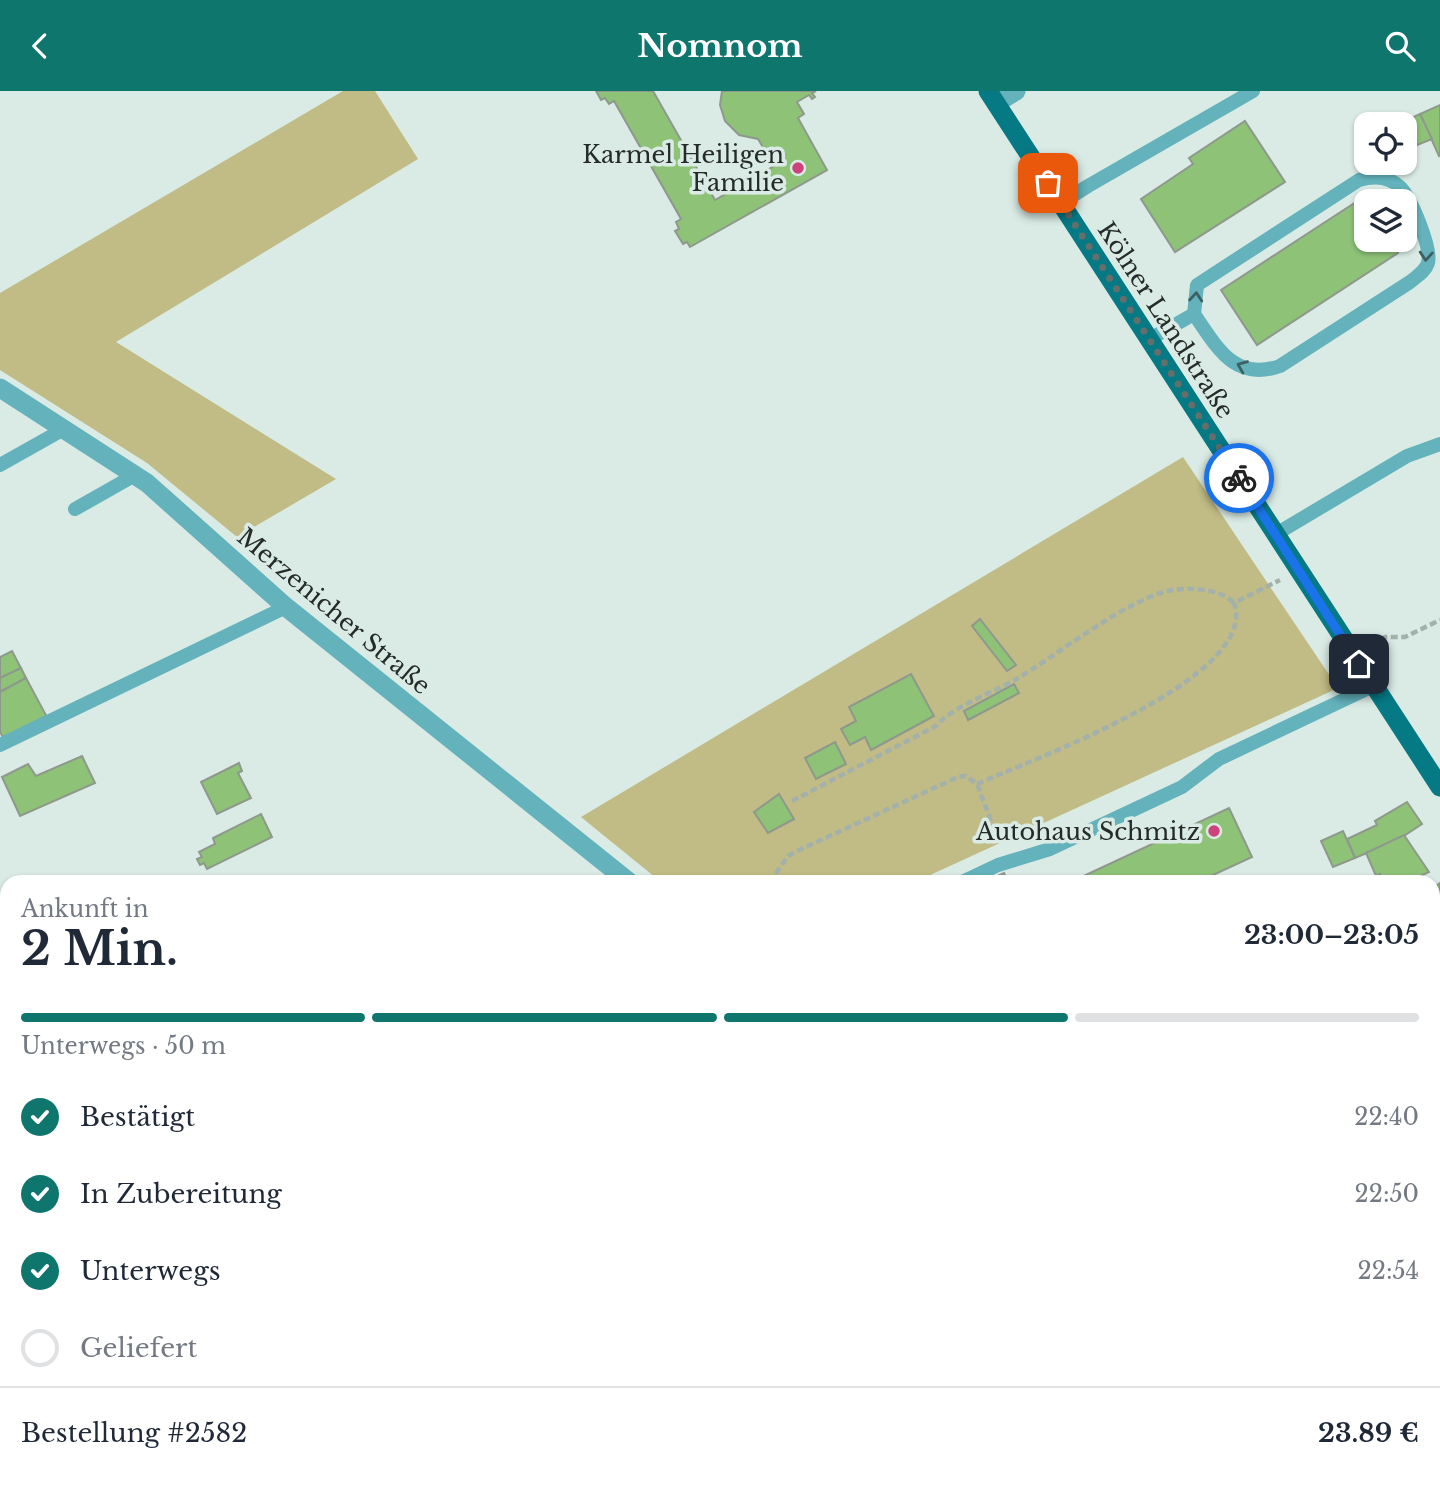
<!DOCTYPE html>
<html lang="de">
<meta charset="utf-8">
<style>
:root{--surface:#fff;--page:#f6f6f7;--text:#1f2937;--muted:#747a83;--line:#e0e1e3;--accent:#0f766e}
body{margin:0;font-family:"Libre Baskerville",serif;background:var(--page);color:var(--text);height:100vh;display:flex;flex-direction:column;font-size:26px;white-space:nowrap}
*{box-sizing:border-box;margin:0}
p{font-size:23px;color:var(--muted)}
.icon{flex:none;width:38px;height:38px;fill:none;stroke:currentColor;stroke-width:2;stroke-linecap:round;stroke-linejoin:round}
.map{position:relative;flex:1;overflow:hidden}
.details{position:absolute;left:0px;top:784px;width:1440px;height:616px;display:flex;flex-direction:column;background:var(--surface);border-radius:21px 21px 0 0;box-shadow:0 2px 5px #0004}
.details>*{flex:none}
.fabs{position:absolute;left:1354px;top:21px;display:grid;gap:14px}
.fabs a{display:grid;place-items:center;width:63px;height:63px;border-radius:14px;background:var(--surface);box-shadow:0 2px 5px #0004;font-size:35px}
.pin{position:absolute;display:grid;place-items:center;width:60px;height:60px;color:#fff;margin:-30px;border-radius:14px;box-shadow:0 4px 10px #0006}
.courier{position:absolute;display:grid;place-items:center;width:70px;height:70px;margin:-35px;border:5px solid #1a73e8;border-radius:50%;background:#fff;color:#222;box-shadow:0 2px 9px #0007}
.headline em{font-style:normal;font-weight:700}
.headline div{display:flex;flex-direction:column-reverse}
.headline{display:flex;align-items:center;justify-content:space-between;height:119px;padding:0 21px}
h1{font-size:46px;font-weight:700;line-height:52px}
.bar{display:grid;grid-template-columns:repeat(4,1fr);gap:10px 7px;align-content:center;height:84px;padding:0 21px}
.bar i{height:9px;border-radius:5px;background:var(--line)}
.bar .selected{background:var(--accent)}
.bar p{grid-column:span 4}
.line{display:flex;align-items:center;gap:18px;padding:0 21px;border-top:2px solid var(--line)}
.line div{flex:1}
ol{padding:0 21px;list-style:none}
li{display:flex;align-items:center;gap:21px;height:77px}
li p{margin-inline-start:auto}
li .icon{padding:7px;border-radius:50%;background:var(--accent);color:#fff;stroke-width:4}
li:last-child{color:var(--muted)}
li i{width:38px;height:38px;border:4px solid var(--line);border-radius:50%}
header{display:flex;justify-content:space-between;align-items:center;height:91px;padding:0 21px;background:var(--accent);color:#fff;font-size:32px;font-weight:700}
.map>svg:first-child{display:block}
</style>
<header><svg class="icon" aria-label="back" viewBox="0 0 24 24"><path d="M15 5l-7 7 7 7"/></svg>Nomnom<svg class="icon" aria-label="search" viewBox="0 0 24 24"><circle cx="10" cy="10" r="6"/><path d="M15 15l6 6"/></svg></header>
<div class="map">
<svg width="1440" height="1400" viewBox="0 0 1440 1400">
<rect width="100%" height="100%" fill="#daebe5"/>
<g fill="#c1bb85">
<path d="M343 0H375L418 68 116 251 336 388 237 446 147 372 0 279V202Z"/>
<path d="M1183 366 1338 597 915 791H661L581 726Z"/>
<path d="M7 1347V1393H374L360 1400H0V1350Z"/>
</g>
<g fill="#8dc277" stroke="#8f988c" stroke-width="2">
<path d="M596 0H653L715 109 774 75 758 48 739 44 725 30 720 14 722 0H816L812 2 815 6 812 8 809 4 797 11 804 23 798 27 827 79 690 156 687 151 683 153 675 140 679 138 676 131 681 128 614 10 609 13 605 7 601 9Z"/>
<path d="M1440 14V64L1439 65 1420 23Z"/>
<path d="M1420 23 1432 48 1407 58 1405 33H1398Z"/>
<path d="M1245 30 1285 91 1175 161 1141 108 1193 73 1189 67Z"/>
<path d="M1362 107 1367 114V149H1390L1398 162 1257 254 1221 199Z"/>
<path d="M980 528 1016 574 1007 580 972 535Z"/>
<path d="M12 560 21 577 0 587V566Z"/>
<path d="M21 577 26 587 0 601V587Z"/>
<path d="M911 583 934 625 871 659 865 646 850 654 841 638 856 630 849 616Z"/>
<path d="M26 587 48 628 5 650 0 641V601Z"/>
<path d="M1014 593 1019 602 968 629 964 620Z"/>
<path d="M835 651 846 673 816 688 805 667Z"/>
<path d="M82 665 95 692 20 725 2 686 28 673 36 685Z"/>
<path d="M239 672 242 680 238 682 251 707 217 723 201 691Z"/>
<path d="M779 703 794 728 768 742 754 721Z"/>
<path d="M1407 711 1422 733 1396 750 1355 767 1347 748 1377 734 1375 730Z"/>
<path d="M1229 717 1252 766 1198 791H1076L1075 789Z"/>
<path d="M261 723 272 746 207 778 204 772 200 774 197 768 202 766 199 761 215 753 213 747Z"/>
<path d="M1343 740 1355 767 1333 776 1321 750Z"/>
<path d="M1404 744 1429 781 1407 791H1383L1380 783 1376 785 1366 762Z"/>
<path d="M1004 782 1008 791H984Z"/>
<path d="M1440 792V824L1433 813V797Z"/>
<path d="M1440 827V858L1433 863V829Z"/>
<path d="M1440 858V890L1433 894V863Z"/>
<path d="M1440 999V1026L1433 1030V1002Z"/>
<path d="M1433 1058 1440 1068V1115L1433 1119Z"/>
<path d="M1440 1115V1150L1433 1140V1119Z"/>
<path d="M1440 1272V1295H1439L1433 1286V1276Z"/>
<path d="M1440 1362V1392L1427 1400 1423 1393H1433V1366Z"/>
<path d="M1440 1392V1400H1427Z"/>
<path d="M113 1393H120L127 1400H105Z"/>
<path d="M953 1393H963L967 1400H951L949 1395Z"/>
<path d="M963 1393H1002L1005 1400H967Z"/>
<path d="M1002 1393H1053L1057 1400H1005Z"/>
<path d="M1053 1393H1070L1057 1400Z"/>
<path d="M1257 1393H1300L1294 1400H1250Z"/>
<path d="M1300 1393H1309L1316 1400H1294Z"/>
</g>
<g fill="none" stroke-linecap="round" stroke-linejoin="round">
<g stroke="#a3b1ab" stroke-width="4.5" stroke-dasharray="7 3.5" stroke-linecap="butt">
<path d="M1371 552 1385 546H1405L1440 529"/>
<path d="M977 693C1028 670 1261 587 1234 512L1280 489"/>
<path d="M792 710 936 635C951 617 993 601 1015 589 1056 565 1129 506 1173 499 1191 496 1221 498 1234 512"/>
<path d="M770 791 788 765 797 760 958 686 966 685 977 693 999 751"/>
<path d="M268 1400 274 1393"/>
</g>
<g stroke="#63b2bc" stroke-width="14">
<path d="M1061 112 1088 95 1253 0"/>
<path d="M1150 248 1194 223 1197 194 1359 89C1373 85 1389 85 1400 96 1411 107 1432 157 1428 172 1425 181 1417 185 1410 191L1280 275C1234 291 1217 256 1194 223"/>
<path d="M0 374 64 338"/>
<path d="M75 418 135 384"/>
<path d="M1276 443 1407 365 1440 353"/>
<path d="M0 654 286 516"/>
<path d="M962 791 998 774 1050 758 1182 696 1219 668 1373 595"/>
</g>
<g stroke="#63b2bc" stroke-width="19">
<path d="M996 12 1016 0"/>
<path d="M1433 1177 1440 1188"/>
<path d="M1433 1248 1440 1244"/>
<path d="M1143 1400 1157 1393"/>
</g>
<g stroke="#63b2bc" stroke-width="19">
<path d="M0 297 147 392 286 516 629 791"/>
<path d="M1381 1393 1388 1400"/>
</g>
<path stroke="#057a85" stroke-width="19" d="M988 0 1440 696"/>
</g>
<defs><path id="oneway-chevron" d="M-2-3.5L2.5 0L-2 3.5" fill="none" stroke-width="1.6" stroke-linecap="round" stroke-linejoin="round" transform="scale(1.75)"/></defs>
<g stroke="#3d6163">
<use href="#oneway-chevron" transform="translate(1426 165) rotate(94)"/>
<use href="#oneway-chevron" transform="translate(1196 206) rotate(-85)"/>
<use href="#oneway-chevron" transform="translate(1242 275) rotate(-158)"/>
</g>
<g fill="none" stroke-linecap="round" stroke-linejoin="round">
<path stroke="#646e6a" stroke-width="7" stroke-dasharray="0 12.6" d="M1048 92 1239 387"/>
<path stroke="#1a73e8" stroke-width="9" d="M1239 387 1359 573"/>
</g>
<g fill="#cd447d" stroke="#daebe5" stroke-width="2.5">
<circle cx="798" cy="77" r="7"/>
<circle cx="1214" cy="740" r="7"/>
</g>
<g text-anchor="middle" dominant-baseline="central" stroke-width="7" stroke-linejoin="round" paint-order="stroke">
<g font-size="24" fill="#242b28" stroke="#daebe5" text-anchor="end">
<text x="784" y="63">Karmel Heiligen<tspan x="784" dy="28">Familie</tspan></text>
<text x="1200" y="740">Autohaus Schmitz</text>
</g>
<g font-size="24" fill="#242b28" stroke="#daebe5">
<text transform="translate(1166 229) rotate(57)">Kölner Landstraße</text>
<text transform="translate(334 520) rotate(40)">Merzenicher Straße</text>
</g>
</g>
</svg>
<div class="fabs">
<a><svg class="icon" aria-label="locate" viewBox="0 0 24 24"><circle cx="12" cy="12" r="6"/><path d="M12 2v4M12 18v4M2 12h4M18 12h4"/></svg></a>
<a><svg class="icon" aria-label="layers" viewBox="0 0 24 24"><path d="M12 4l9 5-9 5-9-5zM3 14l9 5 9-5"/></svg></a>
</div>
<div class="pin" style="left:1048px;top:92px;background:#ea580c"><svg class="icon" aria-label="bag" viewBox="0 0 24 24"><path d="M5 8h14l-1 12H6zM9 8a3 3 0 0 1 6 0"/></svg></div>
<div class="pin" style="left:1359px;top:573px;background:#1f2937"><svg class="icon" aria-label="home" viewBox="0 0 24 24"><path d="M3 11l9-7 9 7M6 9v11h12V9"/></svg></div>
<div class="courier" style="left:1239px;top:387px"><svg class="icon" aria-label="bike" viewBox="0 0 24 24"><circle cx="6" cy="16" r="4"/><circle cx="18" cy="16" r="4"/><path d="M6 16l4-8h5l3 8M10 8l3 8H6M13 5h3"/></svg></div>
<section class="details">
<div class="headline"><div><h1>2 Min.</h1><p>Ankunft in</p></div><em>23:00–23:05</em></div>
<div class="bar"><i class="selected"></i><i class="selected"></i><i class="selected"></i><i></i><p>Unterwegs · 50 m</p></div>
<ol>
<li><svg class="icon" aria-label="check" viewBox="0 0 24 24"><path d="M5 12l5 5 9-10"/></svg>Bestätigt<p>22:40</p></li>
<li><svg class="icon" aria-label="check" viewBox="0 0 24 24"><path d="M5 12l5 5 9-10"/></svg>In Zubereitung<p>22:50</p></li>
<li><svg class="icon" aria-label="check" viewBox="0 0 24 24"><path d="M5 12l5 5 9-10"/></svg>Unterwegs<p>22:54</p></li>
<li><i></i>Geliefert</li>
</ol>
<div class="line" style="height:91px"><div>Bestellung #2582</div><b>23.89 €</b></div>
</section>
</div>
